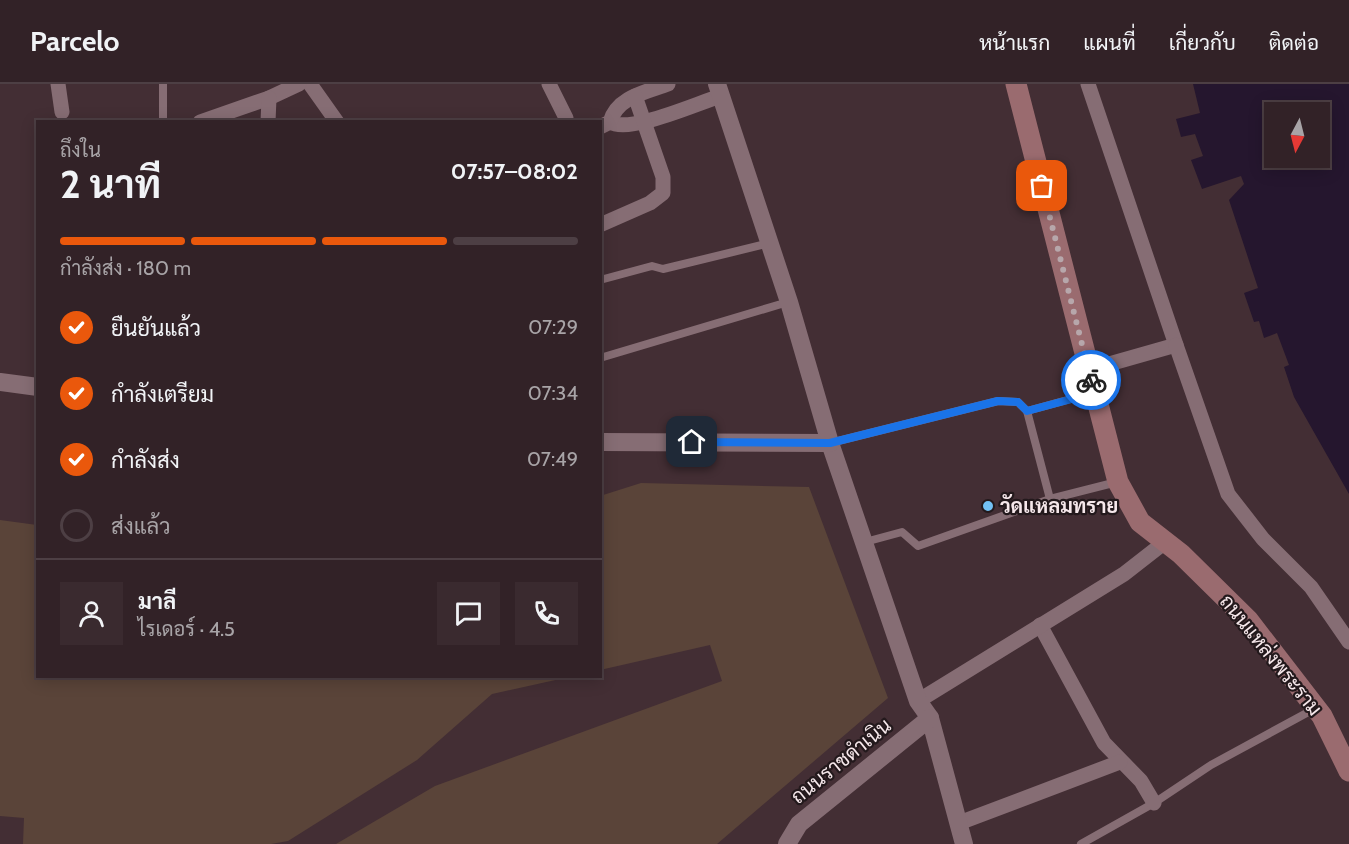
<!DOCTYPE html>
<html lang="th">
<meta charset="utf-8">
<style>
:root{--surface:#322227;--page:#3a2a2f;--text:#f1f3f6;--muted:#a8a4a7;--line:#4d3f44;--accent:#ea580c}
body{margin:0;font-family:Cabin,Sarabun,sans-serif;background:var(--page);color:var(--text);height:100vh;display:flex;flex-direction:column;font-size:22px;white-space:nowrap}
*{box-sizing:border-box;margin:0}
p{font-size:20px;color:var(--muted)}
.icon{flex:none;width:33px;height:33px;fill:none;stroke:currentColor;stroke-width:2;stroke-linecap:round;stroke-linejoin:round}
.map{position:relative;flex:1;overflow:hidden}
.sheet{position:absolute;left:36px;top:36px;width:566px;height:558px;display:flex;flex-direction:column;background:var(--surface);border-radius:0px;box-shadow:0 3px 15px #0003,0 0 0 2px var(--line)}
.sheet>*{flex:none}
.needle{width:39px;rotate:187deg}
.tools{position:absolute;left:1264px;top:18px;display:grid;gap:12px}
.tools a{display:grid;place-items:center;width:66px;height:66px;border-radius:0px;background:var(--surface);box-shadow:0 3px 15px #0003,0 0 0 2px var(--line);font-size:30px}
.pin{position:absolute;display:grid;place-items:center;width:51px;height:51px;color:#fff;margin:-26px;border-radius:12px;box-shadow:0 3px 9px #0006}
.courier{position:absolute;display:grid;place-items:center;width:60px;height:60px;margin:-30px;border:4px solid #1a73e8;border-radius:50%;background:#fff;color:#222;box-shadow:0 2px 8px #0007}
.head em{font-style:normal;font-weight:700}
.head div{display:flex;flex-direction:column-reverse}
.head{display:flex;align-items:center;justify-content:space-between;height:102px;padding:0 24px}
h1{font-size:39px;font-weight:700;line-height:45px}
.bar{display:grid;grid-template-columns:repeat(4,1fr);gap:9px 6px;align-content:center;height:72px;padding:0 24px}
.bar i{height:8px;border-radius:4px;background:var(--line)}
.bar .current{background:var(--accent)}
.bar p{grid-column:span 4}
.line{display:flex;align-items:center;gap:15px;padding:0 24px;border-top:2px solid var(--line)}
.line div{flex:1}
.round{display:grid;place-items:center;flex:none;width:63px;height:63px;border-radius:0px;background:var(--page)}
ol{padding:0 24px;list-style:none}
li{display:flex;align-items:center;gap:18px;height:66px}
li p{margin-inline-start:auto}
li .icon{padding:6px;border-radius:50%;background:var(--accent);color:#fff;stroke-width:4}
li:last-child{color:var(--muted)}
li i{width:33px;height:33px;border:3px solid var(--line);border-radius:50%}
header{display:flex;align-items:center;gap:36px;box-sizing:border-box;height:84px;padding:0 30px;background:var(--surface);border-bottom:2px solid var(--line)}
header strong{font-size:28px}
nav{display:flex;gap:33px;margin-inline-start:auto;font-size:21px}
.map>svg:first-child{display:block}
</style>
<header>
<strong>Parcelo</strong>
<nav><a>หน้าแรก</a><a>แผนที่</a><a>เกี่ยวกับ</a><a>ติดต่อ</a></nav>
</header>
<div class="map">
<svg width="1349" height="760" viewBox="0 0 1349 760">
<rect width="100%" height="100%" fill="#432e34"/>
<g fill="#5a4439">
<path d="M641 399 809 403 888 614 717 760H336L435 702 722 597 710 561 600 586V412Z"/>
<path d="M0 436 37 441 38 592 569 593 492 610 417 676 288 757 271 760H23L24 734 0 732Z"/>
</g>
<path fill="#25162e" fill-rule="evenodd" d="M1193 0H1349V410L1294 313 1284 283 1289 281 1277 249 1264 254 1259 237 1254 238 1244 209 1258 204 1229 116 1244 100 1241 92 1202 105 1191 76 1203 72 1195 50 1181 53 1176 35 1200 29ZM1275 28H1320V74H1275Z"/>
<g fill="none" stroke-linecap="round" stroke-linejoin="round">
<g stroke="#866d74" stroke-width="8">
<path d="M163 38V0"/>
<path d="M600 196 652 182 663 185 770 159"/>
<path d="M600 274 788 218"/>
<path d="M1027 327 1093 309"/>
<path d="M830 359 998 317 1018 318 1027 327 1050 415 918 462 902 448 865 458"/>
<path d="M1050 415 1117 398"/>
<path d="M1081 760 1154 719 1211 681 1314 625"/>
</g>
<g stroke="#866d74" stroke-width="15">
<path d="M58 0 62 28"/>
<path d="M310 0 337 38"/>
<path d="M549 0 566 34"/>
<path d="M1088 0 1176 261 1088 286"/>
<path d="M200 38 269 14 299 0"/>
<path d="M268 38 269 14"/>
<path d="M610 38C630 50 697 19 721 12"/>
<path d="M600 43 610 38C617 13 646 8 668 0"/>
<path d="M600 141 650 119 663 109V93L635 12"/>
<path d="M1176 261 1228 410 1263 455 1311 503 1349 558"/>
<path d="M1040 541 1104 659 1141 697 1154 719"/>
<path d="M918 617 1124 490 1165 458"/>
<path d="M959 739 1120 678"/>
</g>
<g stroke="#866d74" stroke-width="18">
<path d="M717 0 789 218 830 359 918 617 930 634 964 760"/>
<path d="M0 298 38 303"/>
<path d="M600 358 830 359"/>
<path d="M787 760 799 740 930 634"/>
</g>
<path stroke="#9a6b6f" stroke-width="21" d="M1016 0 1118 398 1140 438 1181 470 1248 536 1322 632 1349 687"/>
</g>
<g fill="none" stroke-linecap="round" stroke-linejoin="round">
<path stroke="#b7a7ab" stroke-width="6" stroke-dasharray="0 10.8" d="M1042 102 1091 296"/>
<path stroke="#1a73e8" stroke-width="8" d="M692 358 830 359 998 317 1018 318 1027 327 1094 309 1091 296"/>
</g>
<circle fill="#72c1f5" stroke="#23191c" stroke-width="2" cx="988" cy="422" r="6"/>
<g text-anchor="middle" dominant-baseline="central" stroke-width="4.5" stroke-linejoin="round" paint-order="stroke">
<g font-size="20" font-weight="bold" fill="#f6e8eb" stroke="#23191c" text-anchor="start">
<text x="1000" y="422">วัดแหลมทราย</text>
</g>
<g font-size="20" fill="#f6e8eb" stroke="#23191c">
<text transform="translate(1271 571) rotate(51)">ถนนแหล่งพระราม</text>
<text transform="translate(841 677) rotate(-39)">ถนนราชดำเนิน</text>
</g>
</g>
</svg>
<div class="tools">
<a><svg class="needle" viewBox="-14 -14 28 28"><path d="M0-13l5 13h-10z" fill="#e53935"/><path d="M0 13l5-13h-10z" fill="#a8a4a7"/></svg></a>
</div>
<div class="pin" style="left:1042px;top:102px;background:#ea580c"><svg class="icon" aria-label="bag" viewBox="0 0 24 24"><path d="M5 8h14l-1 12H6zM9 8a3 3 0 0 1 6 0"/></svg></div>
<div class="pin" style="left:692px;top:358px;background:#1f2937"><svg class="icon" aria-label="home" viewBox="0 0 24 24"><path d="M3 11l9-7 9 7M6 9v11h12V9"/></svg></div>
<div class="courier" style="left:1091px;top:296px"><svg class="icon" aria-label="bike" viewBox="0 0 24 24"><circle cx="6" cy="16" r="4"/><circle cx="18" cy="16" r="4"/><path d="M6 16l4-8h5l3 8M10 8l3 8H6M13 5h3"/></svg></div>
<section class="sheet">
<div class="head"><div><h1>2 นาที</h1><p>ถึงใน</p></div><em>07:57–08:02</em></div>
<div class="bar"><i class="current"></i><i class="current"></i><i class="current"></i><i></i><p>กำลังส่ง · 180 m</p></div>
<ol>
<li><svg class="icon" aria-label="check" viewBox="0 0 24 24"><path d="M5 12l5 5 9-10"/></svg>ยืนยันแล้ว<p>07:29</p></li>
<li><svg class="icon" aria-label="check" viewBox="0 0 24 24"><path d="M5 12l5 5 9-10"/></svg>กำลังเตรียม<p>07:34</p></li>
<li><svg class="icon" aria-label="check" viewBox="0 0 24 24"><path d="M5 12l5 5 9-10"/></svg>กำลังส่ง<p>07:49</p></li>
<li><i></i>ส่งแล้ว</li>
</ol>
<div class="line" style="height:108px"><a class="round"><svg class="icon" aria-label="person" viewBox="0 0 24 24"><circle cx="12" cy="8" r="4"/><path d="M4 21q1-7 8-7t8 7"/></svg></a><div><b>มาลี</b><p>ไรเดอร์ · 4.5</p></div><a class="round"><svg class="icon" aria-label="chat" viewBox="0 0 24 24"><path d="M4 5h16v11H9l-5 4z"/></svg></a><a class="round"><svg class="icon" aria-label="phone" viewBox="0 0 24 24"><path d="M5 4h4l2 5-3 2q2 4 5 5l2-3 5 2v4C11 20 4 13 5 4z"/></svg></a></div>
</section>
</div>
